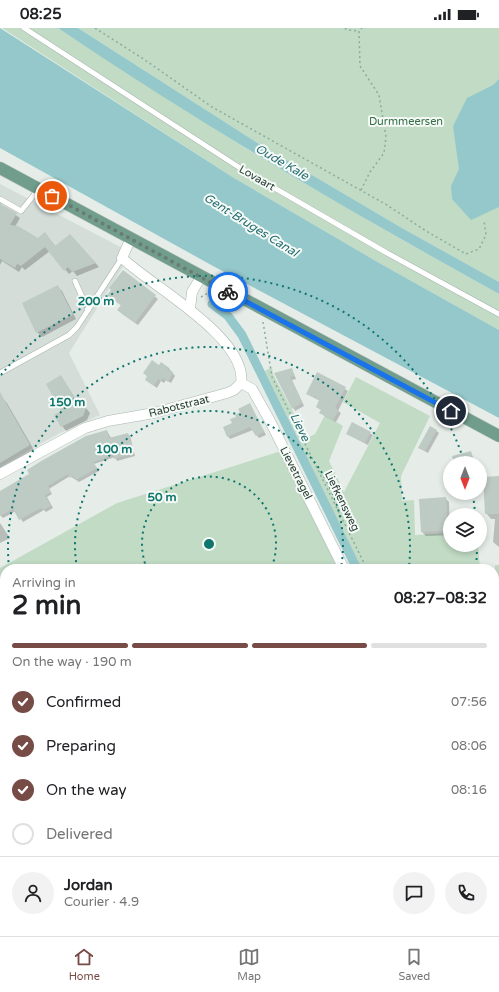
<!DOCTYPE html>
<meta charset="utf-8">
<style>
:root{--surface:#fff;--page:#f2f2f2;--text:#202124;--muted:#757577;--line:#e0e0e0;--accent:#774b46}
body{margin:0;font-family:"Varela Round",sans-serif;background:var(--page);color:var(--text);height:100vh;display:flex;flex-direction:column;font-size:15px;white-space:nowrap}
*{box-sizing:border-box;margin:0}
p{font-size:13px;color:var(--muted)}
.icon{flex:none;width:22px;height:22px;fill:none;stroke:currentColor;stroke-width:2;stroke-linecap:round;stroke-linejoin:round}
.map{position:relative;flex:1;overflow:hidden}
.sheet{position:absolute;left:0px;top:536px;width:499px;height:372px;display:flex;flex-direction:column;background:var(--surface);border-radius:16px 16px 0 0;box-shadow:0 2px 6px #0003}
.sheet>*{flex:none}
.needle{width:26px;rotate:180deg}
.fabs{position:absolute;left:443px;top:428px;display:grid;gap:8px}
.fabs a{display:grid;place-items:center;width:44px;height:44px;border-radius:50%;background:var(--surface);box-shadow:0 2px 6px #0003;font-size:20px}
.pin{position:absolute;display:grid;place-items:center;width:34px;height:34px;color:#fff;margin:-17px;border:2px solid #fff;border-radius:50%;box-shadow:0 1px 4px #0007}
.courier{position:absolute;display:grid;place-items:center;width:40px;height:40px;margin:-20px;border:3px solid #1a73e8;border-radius:50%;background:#fff;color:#222;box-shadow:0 1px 5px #0007}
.summary em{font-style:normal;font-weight:700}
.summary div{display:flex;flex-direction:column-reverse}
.summary{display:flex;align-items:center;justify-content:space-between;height:68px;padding:0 12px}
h1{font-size:26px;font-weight:700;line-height:30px}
.bar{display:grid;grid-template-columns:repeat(4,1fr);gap:6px 4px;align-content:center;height:48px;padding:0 12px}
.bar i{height:5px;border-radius:3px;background:var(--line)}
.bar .on{background:var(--accent)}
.bar p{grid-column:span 4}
.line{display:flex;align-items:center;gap:10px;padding:0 12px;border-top:1px solid var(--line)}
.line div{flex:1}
.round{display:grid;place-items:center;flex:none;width:42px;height:42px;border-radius:21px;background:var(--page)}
ol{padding:0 12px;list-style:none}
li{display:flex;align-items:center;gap:12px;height:44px}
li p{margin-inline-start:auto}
li .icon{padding:4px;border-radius:50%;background:var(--accent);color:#fff;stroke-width:4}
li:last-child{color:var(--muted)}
li i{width:22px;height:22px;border:2px solid var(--line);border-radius:50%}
.status{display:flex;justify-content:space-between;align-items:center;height:28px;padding:0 20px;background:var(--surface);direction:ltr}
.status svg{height:11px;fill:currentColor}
.menu{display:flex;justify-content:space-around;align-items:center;height:56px;border-top:1px solid var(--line);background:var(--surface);font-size:11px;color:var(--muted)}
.menu a{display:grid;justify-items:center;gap:2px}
.menu .on{color:var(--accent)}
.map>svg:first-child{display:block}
</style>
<div class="status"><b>08:25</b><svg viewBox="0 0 49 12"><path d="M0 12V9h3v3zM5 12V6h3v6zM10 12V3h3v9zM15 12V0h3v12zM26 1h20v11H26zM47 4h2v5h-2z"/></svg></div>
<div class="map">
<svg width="499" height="908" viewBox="0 0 499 908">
<rect width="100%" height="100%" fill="#e6ede9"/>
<path fill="#d4ddd8" d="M0 156 128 223 121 242 69 325 100 387 58 406 0 439Z"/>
<g fill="#c1dbc5">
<path d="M2 0H58L250 123 397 209 499 266V302L381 236 234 150Z"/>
<path d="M78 0H499V254L402 200 256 114Z"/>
<path d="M272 339 273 346 307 410 315 406 325 387 343 398 329 433 344 464 380 395 343 374 356 349 430 388 401 448 402 473 414 472 415 507 450 505V517H478L480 541H361L265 343Z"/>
<path d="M281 423 341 541H5V903H494V847L499 861V908H0V540L117 475Z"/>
<path d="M495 537H499V814L494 805V727L499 725 494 667Z"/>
</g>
<g fill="#95c8cb">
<path d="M0 0 234 150 381 236 499 302V390L213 238 0 120Z"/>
<path d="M58 0H78L256 114 402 200 499 254V266C349 183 200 96 58 0Z"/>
<path d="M499 51V179L471 192 452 171 451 158 459 141 453 98 467 70 493 57Z"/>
</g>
<g fill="#0003">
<path d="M0 174 1 177 20 190 15 199 38 211 49 210 56 219 74 211 99 239 77 248 73 243 69 246 50 223 25 242 22 239 19 244 2 233 0 237Z"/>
<path d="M123 244 158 271 138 297 121 285 122 278 111 270Z"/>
<path d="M58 259 62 263 76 291 42 309 37 304Z"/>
<path d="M159 338 168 339 175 348 171 355 166 352 164 355 161 353 157 360 149 354 148 349 144 345Z"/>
<path d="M292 341 296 351 292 352 304 378 295 383 276 345Z"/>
<path d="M318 345 348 363 338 383 341 385 336 394 323 387 321 385 322 382 317 379 320 373 307 366Z"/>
<path d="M61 348 78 375H82L90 385 87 392 66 403 55 388 63 384Z"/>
<path d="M3 371 7 375 34 422 0 441V373Z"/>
<path d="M250 376 266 407 259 410 253 402 230 411 228 408 233 396Z"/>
<path d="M352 395 373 407 368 417 347 406Z"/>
<path d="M431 399 439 405 428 425 419 420Z"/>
<path d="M107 403 111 410 127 406 130 408 135 428 117 433 115 429 94 436 99 443 79 454 70 448 49 461 52 466 47 469 53 480 46 484 44 482 23 494 16 483 3 490 1 488 0 464Z"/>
<path d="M471 425 475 435H455L454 429Z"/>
<path d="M499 449V519L493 514 495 491H491L486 485Z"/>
<path d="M445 470 449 474 450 507 426 508 422 504Z"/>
<path d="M0 495 10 510 0 515Z"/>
</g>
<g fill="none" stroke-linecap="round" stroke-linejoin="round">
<g stroke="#95c8cb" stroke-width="9">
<path d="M212 276 228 288 242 307 357 541"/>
<path d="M494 815 499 824"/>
</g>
</g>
<g fill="#becac4">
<path d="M0 176 17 185 10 197 18 198 38 210 45 204 55 218 70 206 96 235 72 244 68 239 64 243 45 219 21 238 17 236 15 240 0 231Z"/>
<path d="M123 242 156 267 135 295 117 282 121 277 107 267 111 262 109 260Z"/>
<path d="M58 257 73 287 36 305 22 275Z"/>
<path d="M152 332 159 337 161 334 168 339 167 341 173 344 168 354 163 350 161 353 158 351 154 358 145 352 147 348 143 345Z"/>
<path d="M292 340 294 348 290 349 299 367 302 375 292 381 274 345Z"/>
<path d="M317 344 346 359 335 380 339 382 333 392 319 385 321 382 316 379 319 372 315 370 316 368 313 369 306 366Z"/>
<path d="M61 347 76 373 83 374 86 380 83 388 61 399 54 387 61 383 46 356Z"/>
<path d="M0 364 30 417 0 435Z"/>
<path d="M250 375 264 404 256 408 250 399 227 409 223 399 232 395 230 391 236 389 235 387 240 384 238 381Z"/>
<path d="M352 394 371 404 365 415 346 406Z"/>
<path d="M430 398 437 402 425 423 418 420Z"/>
<path d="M107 402 109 410 128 405 134 425 114 431 113 427 93 434 97 440 76 452 73 448 70 450 68 446 48 458 51 464 45 467 51 478 43 482 41 480 19 492 13 481 0 488V463L29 446 27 442 43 432 86 408Z"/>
<path d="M471 423 474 433 454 435 452 428Z"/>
<path d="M499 448V486H485L483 449Z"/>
<path d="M446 469 448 503 421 504 419 471Z"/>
</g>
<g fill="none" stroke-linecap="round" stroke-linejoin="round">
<g stroke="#a9b5af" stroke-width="6">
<g id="lane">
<path d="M24 0 240 140 387 225 499 286"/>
<path d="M0 171 21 183 38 162"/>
<path d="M75 253 88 282"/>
<path d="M0 345 69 307 77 299 122 230"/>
</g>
</g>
<g stroke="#a9b5af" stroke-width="11">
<g id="street">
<path d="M190 281 192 264 201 249"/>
<path d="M241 355 252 361 270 393 344 541"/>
<path d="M0 446 85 400 108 393 154 385 227 365 234 362 241 355C248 310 150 257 122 230L131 210"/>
<path d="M494 837 499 850"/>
</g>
</g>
<g stroke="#c3c9c6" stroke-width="13">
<path id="primary" d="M0 140 499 408"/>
</g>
<g stroke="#8aac9e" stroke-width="1.5" stroke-dasharray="2 3" stroke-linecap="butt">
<path d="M95 0 145 32 212 79 387 177 426 203 466 226 479 221 486 207 484 193"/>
<path d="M345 0 347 2 359 3"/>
<path d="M361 162 370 144 384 125 386 109 379 67 360 38 359 3 362 0"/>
<path d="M201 269 210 264"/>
<path d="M263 294 272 349 367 541"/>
<path d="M494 789 499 797"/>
</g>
<use href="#lane" stroke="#fff" stroke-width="5"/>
<use href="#street" stroke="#fff" stroke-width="10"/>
<use href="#primary" stroke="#709d8c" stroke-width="12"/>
</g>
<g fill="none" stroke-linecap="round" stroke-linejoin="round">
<path stroke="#6a7b73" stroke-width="4" stroke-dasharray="0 7.2" d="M52 168 228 264"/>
<path stroke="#1a73e8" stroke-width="5" d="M228 264 451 383"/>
</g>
<g fill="none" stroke="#0f766e" stroke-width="2" stroke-dasharray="2 4">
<path d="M147 541A67 67 0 1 1 271 541"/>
<path d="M77 540A134 134 0 1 1 341 540"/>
<path d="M9 540A201 201 0 1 1 409 540"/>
<path d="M477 518A268 268 0 0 1 476 539M1 347A268 268 0 0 1 464 433M473 467A268 268 0 0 1 475 486"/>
</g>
<g text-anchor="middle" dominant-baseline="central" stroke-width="4" stroke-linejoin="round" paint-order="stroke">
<g font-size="11" fill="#356f45" stroke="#f6faf7">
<text x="406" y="93">Durmmeersen</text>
</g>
<g font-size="11" fill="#273d34" stroke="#f6faf7">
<text transform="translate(257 150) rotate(30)">Lovaart</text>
<text transform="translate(179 378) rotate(-14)">Rabotstraat</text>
<text transform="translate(296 445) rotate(63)">Lievetragel</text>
<text transform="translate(342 473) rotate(64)">Liefkensweg</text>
</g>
<g font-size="12" font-style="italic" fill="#276e72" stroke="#f6faf7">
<text transform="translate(282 134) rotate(30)">Oude Kale</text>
<text transform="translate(251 197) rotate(32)">Gent-Bruges Canal</text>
<text transform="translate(300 399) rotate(64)">Lieve</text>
</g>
</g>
<circle cx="209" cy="516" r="6" fill="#0f766e" stroke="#f6faf7" stroke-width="2"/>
<g font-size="12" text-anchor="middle" font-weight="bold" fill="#0f766e" stroke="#f6faf7" stroke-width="4" stroke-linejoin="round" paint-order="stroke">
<text x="96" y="277">200 m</text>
<text x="67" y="378">150 m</text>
<text x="114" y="425">100 m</text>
<text x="162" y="473">50 m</text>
</g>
</svg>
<div class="fabs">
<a><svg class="needle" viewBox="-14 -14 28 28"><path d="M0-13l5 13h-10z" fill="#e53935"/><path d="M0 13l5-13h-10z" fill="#757577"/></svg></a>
<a><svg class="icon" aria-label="layers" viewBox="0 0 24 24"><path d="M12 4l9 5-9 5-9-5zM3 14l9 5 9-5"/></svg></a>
</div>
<div class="pin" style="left:52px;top:168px;background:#ea580c"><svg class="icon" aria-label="bag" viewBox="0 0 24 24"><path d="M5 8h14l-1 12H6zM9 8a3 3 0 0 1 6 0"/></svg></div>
<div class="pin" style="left:451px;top:383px;background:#1f2937"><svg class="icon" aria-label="home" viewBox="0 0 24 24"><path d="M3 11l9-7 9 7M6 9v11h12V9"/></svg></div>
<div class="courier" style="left:228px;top:264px"><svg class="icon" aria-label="bike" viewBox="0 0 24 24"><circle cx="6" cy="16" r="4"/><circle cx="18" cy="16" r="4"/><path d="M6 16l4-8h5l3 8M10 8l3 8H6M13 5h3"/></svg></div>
<section class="sheet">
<div class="summary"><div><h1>2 min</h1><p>Arriving in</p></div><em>08:27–08:32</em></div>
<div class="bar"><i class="on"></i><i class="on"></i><i class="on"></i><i></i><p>On the way · 190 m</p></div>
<ol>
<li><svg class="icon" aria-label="check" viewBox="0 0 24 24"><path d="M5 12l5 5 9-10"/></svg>Confirmed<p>07:56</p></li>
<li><svg class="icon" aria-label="check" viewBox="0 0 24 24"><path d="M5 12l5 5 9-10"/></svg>Preparing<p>08:06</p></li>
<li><svg class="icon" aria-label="check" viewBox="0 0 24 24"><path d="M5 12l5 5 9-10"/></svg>On the way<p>08:16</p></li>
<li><i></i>Delivered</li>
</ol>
<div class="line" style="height:72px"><a class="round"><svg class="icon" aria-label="person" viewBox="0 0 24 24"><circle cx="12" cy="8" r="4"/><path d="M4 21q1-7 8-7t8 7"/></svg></a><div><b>Jordan</b><p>Courier · 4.9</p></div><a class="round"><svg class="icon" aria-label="chat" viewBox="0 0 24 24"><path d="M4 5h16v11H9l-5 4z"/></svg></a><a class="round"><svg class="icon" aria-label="phone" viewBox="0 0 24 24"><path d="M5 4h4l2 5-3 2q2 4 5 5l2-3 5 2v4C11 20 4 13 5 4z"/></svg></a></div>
</section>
</div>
<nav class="menu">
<a class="on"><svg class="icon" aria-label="home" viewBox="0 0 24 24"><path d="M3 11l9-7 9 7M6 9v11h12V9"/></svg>Home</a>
<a><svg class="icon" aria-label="map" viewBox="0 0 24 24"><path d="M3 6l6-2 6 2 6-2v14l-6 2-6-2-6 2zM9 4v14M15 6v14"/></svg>Map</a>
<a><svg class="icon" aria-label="saved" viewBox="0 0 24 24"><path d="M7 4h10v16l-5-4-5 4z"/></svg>Saved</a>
</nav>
